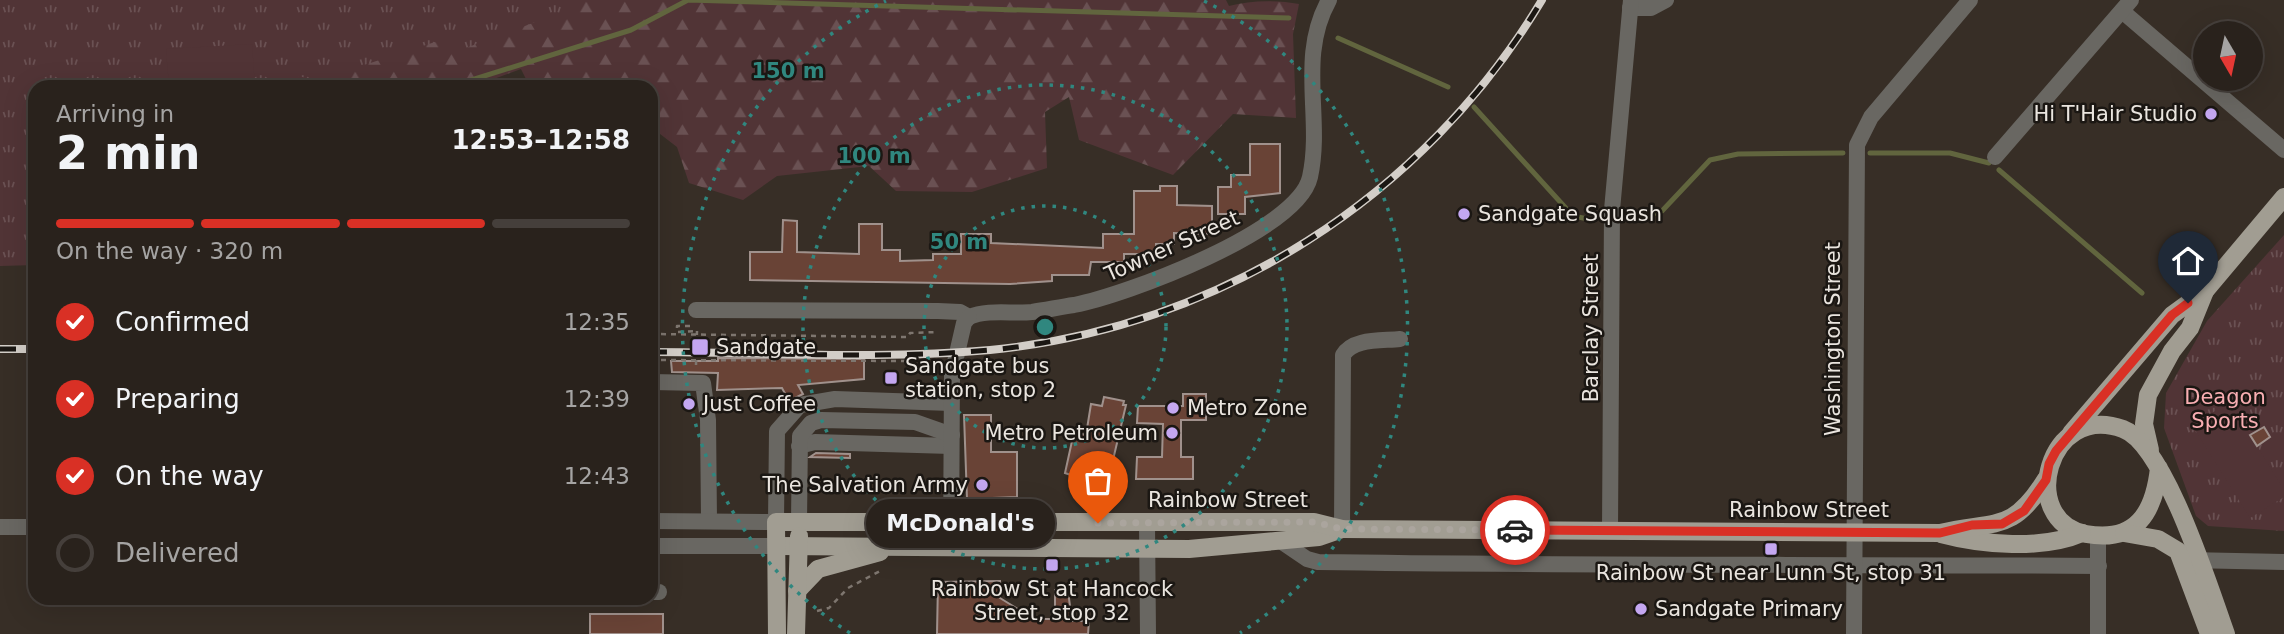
<!DOCTYPE html>
<meta charset="utf-8">
<style>
:root{--surface:#29221c;--page:#352f29;--text:#f1f3f6;--muted:#a5a4a3;--line:#453f3b;--accent:#d93025}
body{margin:0;font-family:"DejaVu Sans",sans-serif;background:var(--page);color:var(--text);height:100vh;display:flex;flex-direction:column;font-size:26px;white-space:nowrap}
*{box-sizing:border-box;margin:0}
p{font-size:23px;color:var(--muted)}
.icon{flex:none;width:38px;height:38px;fill:none;stroke:currentColor;stroke-width:2;stroke-linecap:round;stroke-linejoin:round}
.map{position:relative;flex:1;overflow:hidden}
.sheet{position:absolute;left:28px;top:80px;width:630px;height:525px;display:flex;flex-direction:column;background:var(--surface);border-radius:21px;box-shadow:0 7px 28px #0002,0 0 0 2px var(--line)}
.sheet>*{flex:none}
.needle{width:46px;rotate:171deg}
.tools{position:absolute;left:2193px;top:21px;display:grid;gap:14px}
.tools a{display:grid;place-items:center;width:70px;height:70px;border-radius:50%;background:var(--surface);box-shadow:0 7px 28px #0002,0 0 0 2px var(--line);font-size:35px}
.pin{position:absolute;display:grid;place-items:center;width:60px;height:60px;color:#fff;margin:-72px -30px;border-radius:50% 50% 50% 0;rotate:-45deg;box-shadow:0 0 7px #0007}
.pin .icon{rotate:45deg}
.courier{position:absolute;display:grid;place-items:center;width:70px;height:70px;margin:-35px;border:5px solid #d93025;border-radius:50%;background:#fff;color:#222;box-shadow:0 2px 9px #0007}
.bubble{position:absolute;height:49px;border-radius:24px;background:var(--surface);box-shadow:0 7px 28px #0002,0 0 0 2px var(--line);font-size:23px;font-weight:800;line-height:49px;text-align:center}
.headline em{font-style:normal;font-weight:800}
.headline div{display:flex;flex-direction:column-reverse}
.headline{display:flex;align-items:center;justify-content:space-between;height:119px;padding:0 28px}
h1{font-size:46px;font-weight:800;line-height:52px}
.bar{display:grid;grid-template-columns:repeat(4,1fr);gap:10px 7px;align-content:center;height:84px;padding:0 28px}
.bar i{height:9px;border-radius:5px;background:var(--line)}
.bar .current{background:var(--accent)}
.bar p{grid-column:span 4}
ol{padding:0 28px;list-style:none}
li{display:flex;align-items:center;gap:21px;height:77px}
li p{margin-inline-start:auto}
li .icon{padding:7px;border-radius:50%;background:var(--accent);color:#fff;stroke-width:4}
li:last-child{color:var(--muted)}
li i{width:38px;height:38px;border:4px solid var(--line);border-radius:50%}
.map>svg:first-child{display:block}
</style>
<div class="map">
<svg width="2284" height="634" viewBox="0 0 2284 634">
<defs>
<pattern id="grass-tufts" width="24" height="20" patternUnits="userSpaceOnUse" patternTransform="scale(1.75)"><rect width="24" height="20" fill="#513436"/><path d="M3 7l-1-3M5 7V3M7 7l1-3M15 17l-1-3M17 17v-4M19 17l1-3" fill="none" stroke="#6a5153"/></pattern>
<pattern id="forest-firs" width="22" height="20" patternUnits="userSpaceOnUse" patternTransform="scale(1.75)"><rect width="22" height="20" fill="#513436"/><path d="M5 1l3.5 6h-7zM16 11l3.5 6h-7z" fill="#6a5153"/></pattern>
</defs>
<rect width="100%" height="100%" fill="#372e26"/>
<g fill="url(#grass-tufts)">
<path d="M0 0H652L415 87 35 88V265L0 266Z"/>
<path d="M2284 235V531L2208 526 2196 516 2164 428 2166 393 2207 321Z"/>
</g>
<path fill="url(#forest-firs)" d="M571 0H1226L1229 6C1250 0 1278 0 1299 4L1293 34 1296 118 1233 114 1173 175 1079 140 1069 97 1045 112 1047 168 972 192 896 191 869 166 777 176 743 200 689 183 677 147 651 127V88L530 87 521 69 472 87H290L292 75 318 80 435 42 463 49 568 10Z"/>
<g fill="#513436">
<path d="M252 44 255 87H169L166 49Z"/>
<path d="M2230 402 2284 490V497L2250 518 2192 425Z"/>
</g>
<g fill="none" stroke-linecap="round" stroke-linejoin="round">
<g stroke="#61653e" stroke-width="5">
<path d="M1338 38 1448 87"/>
<path d="M446 88 631 30 688 0 1289 18"/>
<path d="M1474 107 1573 216 1588 219"/>
<path d="M1870 153H1950L1989 163"/>
<path d="M1999 170 2142 293"/>
<path d="M1638 219 1662 211 1710 160 1738 154 1843 153"/>
</g>
</g>
<g fill="#694336" stroke="#a0918c" stroke-width="2">
<path d="M1250 144H1280V193L1245 197V214H1218V187H1231V175H1250Z"/>
<path d="M1160 186H1177V205L1212 206V234L1174 233V244H1156V254H1124V262H1091L1089 275H1052V281L1010 284 750 280V252H782L783 220 797 221V252L859 254V224H882V250H900V261L933 260V254H961V234H991V243L1103 248V234H1134V191H1160Z"/>
<path d="M718 358 864 359V379L798 385 803 394 789 401 782 388 717 390 718 373 672 372 671 361H718Z"/>
<path d="M1183 394H1206V420H1181V457H1193V479H1136L1137 457H1162L1163 424 1137 423 1138 406H1183Z"/>
<path d="M1104 397 1124 401 1123 405H1126L1108 481 1113 482V496H1078L1077 477 1065 473 1074 432 1086 435 1091 404 1102 406Z"/>
<path d="M964 415H991V452H1017V497L967 499Z"/>
<path d="M2264 427 2270 437 2257 446 2250 435Z"/>
<path d="M816 453 850 454V458L810 457Z"/>
<path d="M1000 581V598L1034 619H1055V590L1068 591 1072 621H1089L1088 634H937L938 582Z"/>
<rect x="590" y="614" width="73" height="20"/>
</g>
<g fill="none" stroke-linecap="round" stroke-linejoin="round">
<g stroke="#7e766f" stroke-width="2.5" stroke-dasharray="5 5" stroke-linecap="butt">
<path d="M690 326H677V332L697 331"/>
<path d="M651 334 908 337 910 333 938 332"/>
<path d="M651 360 907 361"/>
<path d="M817 611 829 608 848 588 880 571"/>
</g>
<g stroke="#696762" stroke-width="16">
<path d="M1630 8H1651L1666 0"/>
<path d="M2122 11 2284 150"/>
<path d="M1995 157 2131 0"/>
<path d="M696 310 938 311 960 312 969 317C988 309 1012 314 1032 312 1046 310 1060 307 1074 305 1126 295 1298 231 1310 177 1323 118 1297 57 1329 0"/>
<path d="M651 382 703 383 708 420 709 520"/>
<path d="M799 446 815 442 951 446"/>
<path d="M651 521 776 522 777 431 800 405 835 399 951 403"/>
<path d="M799 522 800 436 811 423 821 420 915 422 952 435"/>
<path d="M1147 523 1148 634"/>
<path d="M0 527H35"/>
<path d="M1342 529 1343 355C1353 338 1381 341 1400 339"/>
<path d="M1610 530 1612 210 1631 0"/>
<path d="M1279 540 1307 559 1318 562C1578 566 1838 564 2099 566"/>
<path d="M651 546H778"/>
<path d="M951 548 952 375 964 323 969 317"/>
<path d="M2188 560 2284 562"/>
<path d="M651 592H659"/>
<path d="M1854 634 1857 145 1871 117 1970 0"/>
<path d="M2098 634V536"/>
</g>
<g stroke="#a19d92" stroke-width="18">
<path d="M2071 433 2172 315 2205 291 2284 197"/>
<path d="M2150 450 2144 424 2148 395 2172 351 2190 328 2205 291"/>
<path d="M2159 468C2154 513 2136 543 2086 534 2017 521 2047 401 2123 429 2165 444 2210 590 2226 634"/>
<path d="M2124 533 2158 539 2178 551 2209 634"/>
<path d="M1941 534C1982 545 2043 550 2082 533"/>
<path d="M778 546 1189 549 1319 537 1342 529"/>
<path d="M797 591 818 569 880 552"/>
<path d="M777 634 776 522H1314L1342 529 1940 533C1995 520 2012 534 2046 479"/>
<path d="M796 634 799 536"/>
</g>
<g stroke="#d3cec8" stroke-width="8">
<g id="rail">
<path d="M0 349H35"/>
<path d="M651 352C763 352 878 360 990 350 1219 328 1424 197 1542 0"/>
</g>
</g>
<use href="#rail" stroke="#1b1713" stroke-width="5" stroke-dasharray="16" stroke-linecap="butt"/>
<path stroke="#7e766f" stroke-width="2.5" stroke-dasharray="5 5" stroke-linecap="butt" d="M696 365 697 331"/>
</g>
<g fill="none" stroke-linecap="round" stroke-linejoin="round">
<path stroke="#aba59e" stroke-width="7" stroke-dasharray="0 12.6" d="M1098 523 1314 522 1342 529 1515 530"/>
<path stroke="#d93025" stroke-width="9" d="M1515 530 1940 533 1972 525 2002 524 2024 511 2046 480 2049 464 2056 451 2172 315 2188 303"/>
</g>
<g fill="none" stroke="#30877f" stroke-width="3.5" stroke-dasharray="3.5 7">
<circle cx="1045" cy="327" r="121"/>
<circle cx="1045" cy="327" r="242"/>
<path d="M850 633A363 363 0 0 1 886 1M1204 1A363 363 0 0 1 1240 633"/>
</g>
<g fill="#c4a7f1" stroke="#1b1713" stroke-width="2.5">
<circle cx="2211" cy="114" r="7"/>
<circle cx="1464" cy="214" r="7"/>
<rect x="691" y="338" width="18" height="18" rx="3.5"/>
<rect x="884" y="371" width="14" height="14" rx="3.5"/>
<circle cx="689" cy="404" r="7"/>
<circle cx="1173" cy="408" r="7"/>
<circle cx="1172" cy="433" r="7"/>
<circle cx="982" cy="485" r="7"/>
<rect x="1764" y="542" width="14" height="14" rx="3.5"/>
<rect x="1045" y="558" width="14" height="14" rx="3.5"/>
<circle cx="1641" cy="609" r="7"/>
</g>
<g text-anchor="middle" dominant-baseline="central" stroke-width="5" stroke-linejoin="round" paint-order="stroke">
<g font-size="21" fill="#eae5df" stroke="#1b1713" text-anchor="start">
<text x="2197" y="114" text-anchor="end">Hi T'Hair Studio</text>
<text x="1478" y="214">Sandgate Squash</text>
<text x="716" y="347">Sandgate</text>
<text x="905" y="366">Sandgate bus<tspan x="905" dy="24">station, stop 2</tspan></text>
<text x="703" y="404">Just Coffee</text>
<text x="1187" y="408">Metro Zone</text>
<text x="1158" y="433" text-anchor="end">Metro Petroleum</text>
<text x="968" y="485" text-anchor="end">The Salvation Army</text>
<text x="1771" y="573" text-anchor="middle">Rainbow St near Lunn St, stop 31</text>
<text x="1052" y="589" text-anchor="middle">Rainbow St at Hancock<tspan x="1052" dy="24">Street, stop 32</tspan></text>
<text x="1655" y="609">Sandgate Primary</text>
</g>
<g font-size="21" fill="#eae5df" stroke="#1b1713">
<text transform="translate(1172 246) rotate(-24)">Towner Street</text>
<text transform="translate(1591 328) rotate(-90)">Barclay Street</text>
<text transform="translate(1833 339) rotate(-90)">Washington Street</text>
<text x="1228" y="500">Rainbow Street</text>
<text x="1809" y="510">Rainbow Street</text>
</g>
<g font-size="21" fill="#f8aeb2" stroke="#1b1713">
<text x="2225" y="397">Deagon<tspan x="2225" dy="24">Sports</tspan></text>
</g>
</g>
<circle cx="1045" cy="327" r="10" fill="#30877f" stroke="#1b1713" stroke-width="3.5"/>
<g font-size="21" text-anchor="middle" font-weight="bold" fill="#30877f" stroke="#1b1713" stroke-width="5" stroke-linejoin="round" paint-order="stroke">
<text x="788" y="78">150 m</text>
<text x="874" y="163">100 m</text>
<text x="959" y="249">50 m</text>
</g>
</svg>
<div class="tools">
<a><svg class="needle" viewBox="-14 -14 28 28"><path d="M0-13l5 13h-10z" fill="#e53935"/><path d="M0 13l5-13h-10z" fill="#a5a4a3"/></svg></a>
</div>
<div class="pin" style="left:1098px;top:523px;background:#ea580c"><svg class="icon" aria-label="bag" viewBox="0 0 24 24"><path d="M5 8h14l-1 12H6zM9 8a3 3 0 0 1 6 0"/></svg></div>
<div class="pin" style="left:2188px;top:303px;background:#1f2937"><svg class="icon" aria-label="home" viewBox="0 0 24 24"><path d="M3 11l9-7 9 7M6 9v11h12V9"/></svg></div>
<div class="courier" style="left:1515px;top:530px"><svg class="icon" aria-label="car" viewBox="0 0 24 24"><path d="M5 17H2v-5l4-1 3-4h7l3 4 3 1v5h-3M9 17h6M6 11h13"/><circle cx="7" cy="17" r="2"/><circle cx="17" cy="17" r="2"/></svg></div>
<div class="bubble" style="left:866px;top:499px;width:189px">McDonald's</div>
<section class="sheet">
<div class="headline"><div><h1>2 min</h1><p>Arriving in</p></div><em>12:53–12:58</em></div>
<div class="bar"><i class="current"></i><i class="current"></i><i class="current"></i><i></i><p>On the way · 320 m</p></div>
<ol>
<li><svg class="icon" aria-label="check" viewBox="0 0 24 24"><path d="M5 12l5 5 9-10"/></svg>Confirmed<p>12:35</p></li>
<li><svg class="icon" aria-label="check" viewBox="0 0 24 24"><path d="M5 12l5 5 9-10"/></svg>Preparing<p>12:39</p></li>
<li><svg class="icon" aria-label="check" viewBox="0 0 24 24"><path d="M5 12l5 5 9-10"/></svg>On the way<p>12:43</p></li>
<li><i></i>Delivered</li>
</ol>
</section>
</div>
